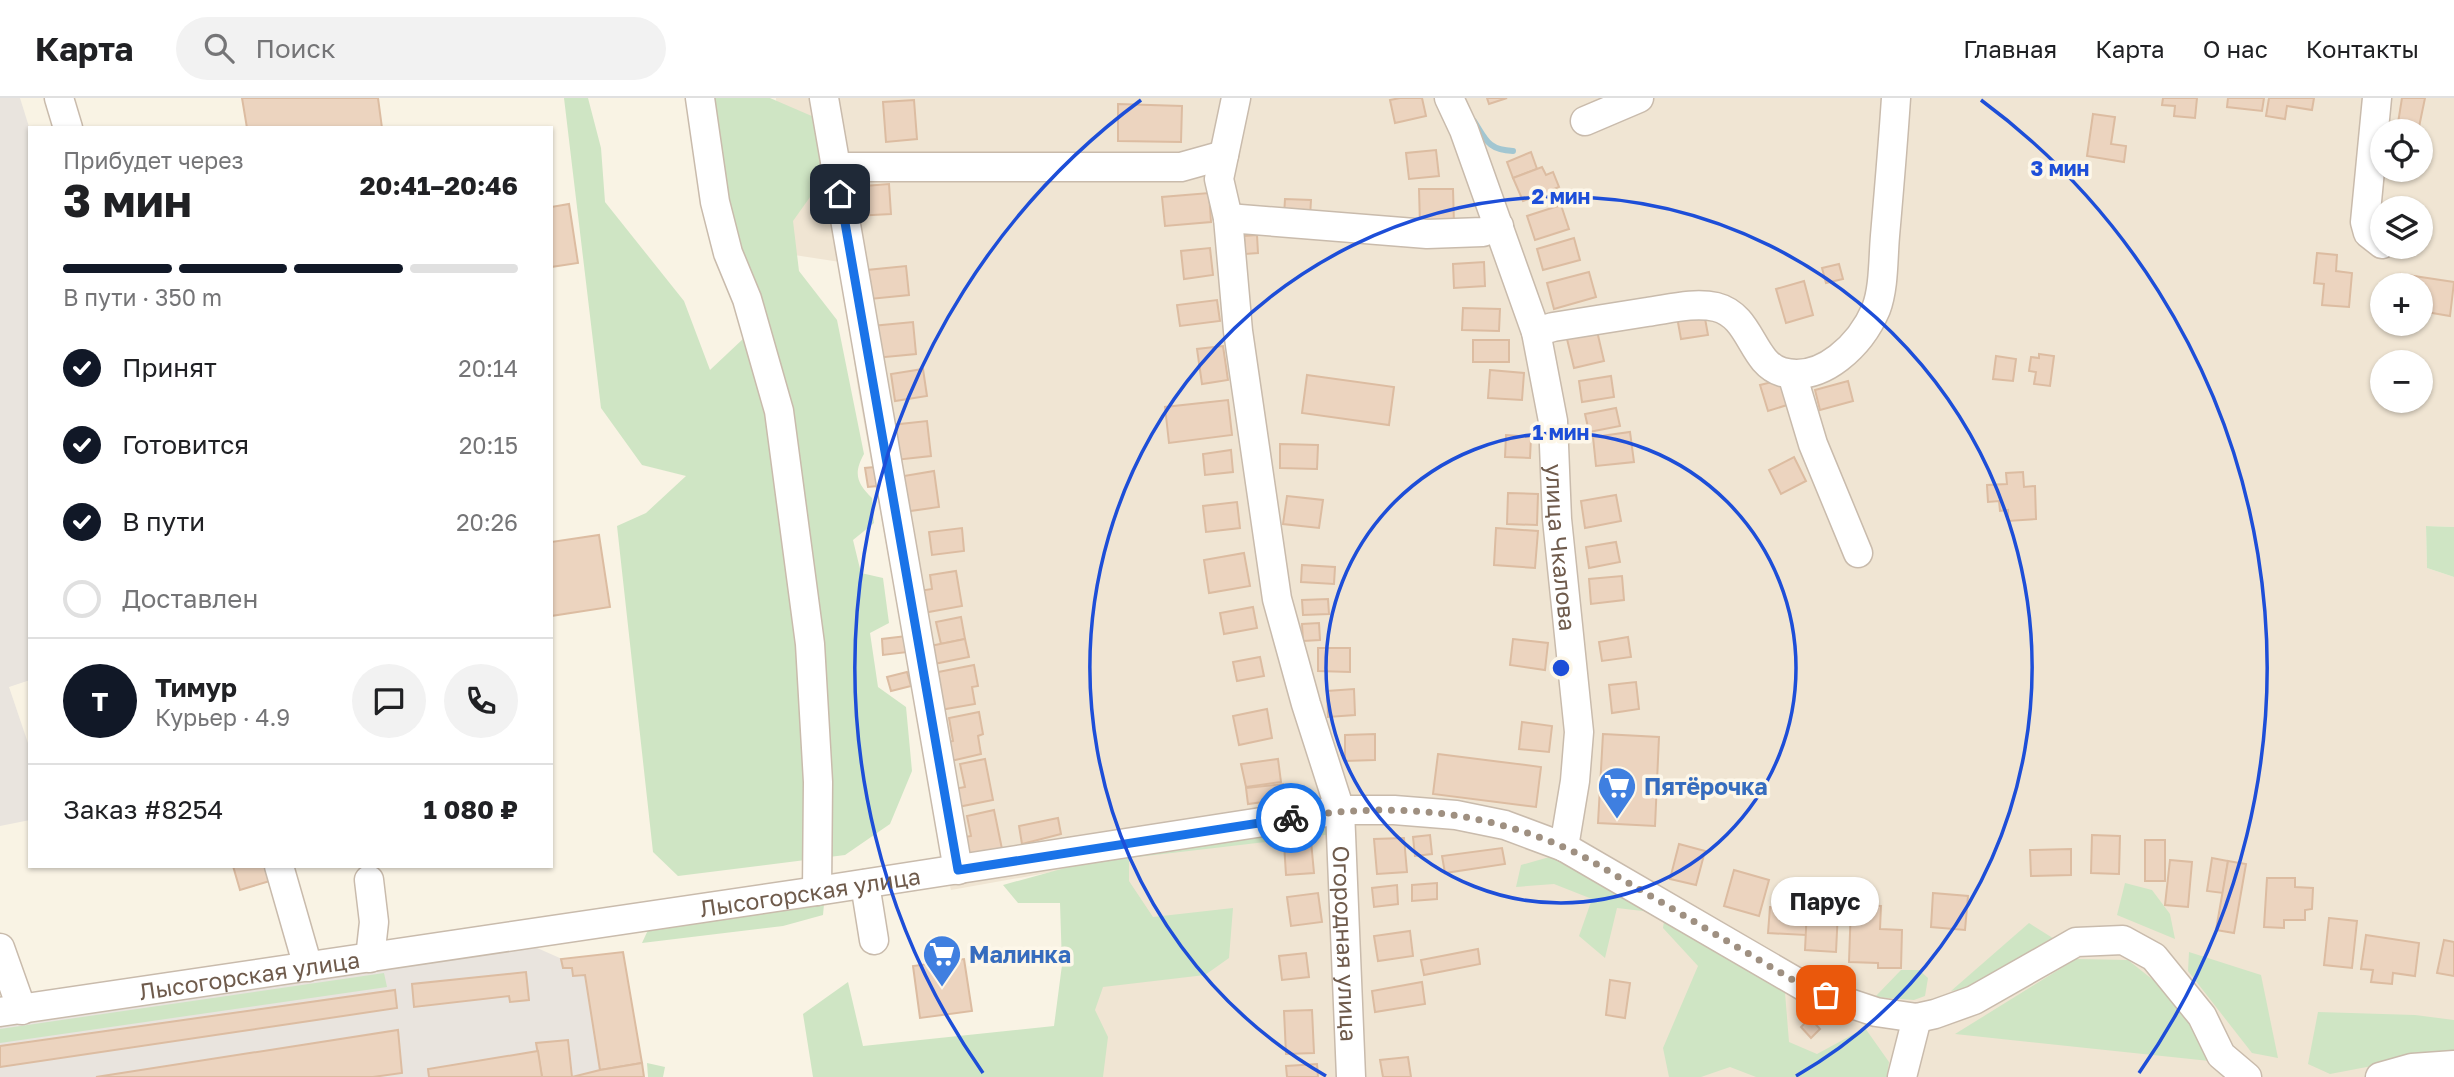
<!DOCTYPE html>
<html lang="ru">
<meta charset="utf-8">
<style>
:root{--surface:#fff;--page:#f2f2f2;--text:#202124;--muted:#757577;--line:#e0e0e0;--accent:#111827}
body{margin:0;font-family:"Golos Text",sans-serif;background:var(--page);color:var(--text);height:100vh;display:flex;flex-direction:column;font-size:26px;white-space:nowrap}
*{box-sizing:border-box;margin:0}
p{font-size:23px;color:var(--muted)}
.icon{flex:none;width:38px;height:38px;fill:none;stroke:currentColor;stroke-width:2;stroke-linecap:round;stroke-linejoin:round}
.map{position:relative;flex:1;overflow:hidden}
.sheet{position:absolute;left:28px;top:28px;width:525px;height:742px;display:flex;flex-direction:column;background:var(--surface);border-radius:0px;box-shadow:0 2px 5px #0004}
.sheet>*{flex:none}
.controls{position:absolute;left:2370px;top:21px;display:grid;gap:14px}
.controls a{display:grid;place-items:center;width:63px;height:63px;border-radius:50%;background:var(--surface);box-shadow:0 2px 5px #0004;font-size:35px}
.pin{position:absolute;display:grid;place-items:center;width:60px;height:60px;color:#fff;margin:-30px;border-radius:14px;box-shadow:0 4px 10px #0006}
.courier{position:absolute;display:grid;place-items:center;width:70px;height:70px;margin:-35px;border:5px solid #1a73e8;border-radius:50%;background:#fff;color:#222;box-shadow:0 2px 9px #0007}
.bubble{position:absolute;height:49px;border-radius:24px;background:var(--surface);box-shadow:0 2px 5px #0004;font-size:23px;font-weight:700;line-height:49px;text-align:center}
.head em{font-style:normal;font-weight:700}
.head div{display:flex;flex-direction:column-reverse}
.head{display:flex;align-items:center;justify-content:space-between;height:119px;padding:0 35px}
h1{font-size:46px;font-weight:700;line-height:52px}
.bar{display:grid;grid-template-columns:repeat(4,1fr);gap:10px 7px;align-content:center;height:84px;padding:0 35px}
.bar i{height:9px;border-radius:5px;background:var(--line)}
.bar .current{background:var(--accent)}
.bar p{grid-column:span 4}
.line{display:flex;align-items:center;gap:18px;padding:0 35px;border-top:2px solid var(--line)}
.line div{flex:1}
.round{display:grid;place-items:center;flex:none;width:74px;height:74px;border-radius:37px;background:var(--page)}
ol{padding:0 35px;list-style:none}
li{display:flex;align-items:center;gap:21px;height:77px}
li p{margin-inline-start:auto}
li .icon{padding:7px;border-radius:50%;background:var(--accent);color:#fff;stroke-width:4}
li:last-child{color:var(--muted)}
li i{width:38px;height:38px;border:4px solid var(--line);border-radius:50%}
header{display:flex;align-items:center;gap:42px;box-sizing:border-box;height:98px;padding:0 35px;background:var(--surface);border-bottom:2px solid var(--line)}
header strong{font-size:33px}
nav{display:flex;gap:38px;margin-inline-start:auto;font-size:24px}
.search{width:490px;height:63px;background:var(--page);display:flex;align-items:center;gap:18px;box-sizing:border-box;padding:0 24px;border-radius:38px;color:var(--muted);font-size:26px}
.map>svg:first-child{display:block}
</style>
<header>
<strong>Карта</strong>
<div class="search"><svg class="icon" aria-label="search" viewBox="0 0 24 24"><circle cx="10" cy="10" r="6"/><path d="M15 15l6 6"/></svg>Поиск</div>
<nav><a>Главная</a><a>Карта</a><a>О нас</a><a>Контакты</a></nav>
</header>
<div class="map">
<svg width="2454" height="979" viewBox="0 0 2454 979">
<rect width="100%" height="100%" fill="#f9f3e4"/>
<path fill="#f0e5d3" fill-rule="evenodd" d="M776 0H2454V429L2426 428 2427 470 2454 479V979H1081L1092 767 951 792 943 762 858 291 840 164 775 154 778 64ZM2382 33H2420V72H2382ZM2382 110H2420V149H2382ZM2382 187H2420V226H2382ZM2382 264H2420V303H2382Z"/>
<g fill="#e9e4de">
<path d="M0 0H20L30 32V582L9 589 30 651V722L0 728Z"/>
<path d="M535 849 562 861 623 854 644 979H0V927Z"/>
</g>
<g fill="#cfe5c4">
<path d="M564 0H588L601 50 605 104 684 203 710 272 761 224 727 116 711 0H770L814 19 825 78 793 123 799 173 837 222 864 356C853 376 857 385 872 400L874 425 853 442 861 475 883 480 889 525 870 535 878 589 906 609 912 673 890 726 845 757 678 778 653 754 617 428 646 415 686 378 642 367 601 310Z"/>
<path d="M2426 428 2454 429V479L2427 470Z"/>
<path d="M1326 724 1333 736 1129 760V783L1153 819 1233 810 1229 860 1205 877 1103 889 1095 912 1108 939 1103 979H813L803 916 848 884 863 948 1054 928 1062 867 1060 805H1018L1003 787 1130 752Z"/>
<path d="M1560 756 1651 814 1617 810 1605 860 1579 838 1592 801 1554 786 1516 789 1521 767Z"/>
<path d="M2125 785 2152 792 2170 816 2175 841 2117 817Z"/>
<path d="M824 806 823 817 783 828 642 845 648 832Z"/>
<path d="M1665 816 1784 882 1789 944 1817 956 1865 930 1889 964 1887 979H1756L1730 969 1701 979H1669L1663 950 1698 868 1663 830Z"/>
<path d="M2029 825 2059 844 1980 889 1951 893Z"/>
<path d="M2189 854 2261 877 2278 960 2252 955 2188 873Z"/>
<path d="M2076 861 2128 862 2162 889 2219 964 1955 936Z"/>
<path d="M1901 872H1919L1928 880 1925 898 1914 902 1875 899Z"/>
<path d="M384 875 387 889 0 945V931Z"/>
<path d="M2318 914 2415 917 2454 922V960H2414L2330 976 2308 966Z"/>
<path d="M647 965 665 969 663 979H648Z"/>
</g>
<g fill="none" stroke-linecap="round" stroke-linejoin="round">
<path stroke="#a2c6d1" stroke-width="6" d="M1474 23C1486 42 1488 52 1513 53"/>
</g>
<g fill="#ecd4bf" stroke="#dcbca1" stroke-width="2">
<path d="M242 0H378L382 30H247Z"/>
<path d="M1400 0H1422L1426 18 1395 25 1390 2Z"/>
<path d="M1487 0H1507L1489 6Z"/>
<path d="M2163 0H2197L2195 20 2174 18 2175 8 2162 7Z"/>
<path d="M2228 0H2264L2262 13 2227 9Z"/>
<path d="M2269 0H2314L2312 12 2287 8 2285 21 2266 18Z"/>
<path d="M2402 0H2425L2419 29 2398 25Z"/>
<path d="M914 2 917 41 886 44 883 4Z"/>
<path d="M1118 6 1182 8 1181 44 1118 43Z"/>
<path d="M2093 16 2115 19 2111 46 2126 48 2124 64 2087 58Z"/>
<path d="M1436 52 1439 78 1409 81 1406 55Z"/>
<path d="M1531 54 1537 71 1513 80 1507 64Z"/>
<path d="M1542 69 1546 77 1553 74 1559 89 1523 103 1513 80Z"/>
<path d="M889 86 891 116 854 118 852 89Z"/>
<path d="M1419 91H1453L1454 126 1420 127Z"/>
<path d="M1209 95 1211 124 1165 128 1162 99Z"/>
<path d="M1285 101 1311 102 1310 119 1284 118Z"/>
<path d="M569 106 578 165 551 169V109Z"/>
<path d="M1561 107 1569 131 1535 142 1527 118Z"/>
<path d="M1257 137 1258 155 1245 156 1244 138Z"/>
<path d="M1574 140 1580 162 1543 172 1537 151Z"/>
<path d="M1210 150 1213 177 1184 181 1181 153Z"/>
<path d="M2317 155 2337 157 2336 173 2352 175 2349 209 2322 207 2324 186 2314 185Z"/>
<path d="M1484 164 1485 188 1454 190 1453 166Z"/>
<path d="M1839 166 1843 181 1826 185 1822 170Z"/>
<path d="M906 168 909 197 870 201 867 172Z"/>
<path d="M1589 174 1596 199 1554 211 1547 185Z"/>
<path d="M2401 176 2454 184 2450 218 2420 213V187H2399Z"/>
<path d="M1804 183 1813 217 1786 225 1776 191Z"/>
<path d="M1217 202 1220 223 1180 228 1177 207Z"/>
<path d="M1463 210 1500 211 1499 233 1462 232Z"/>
<path d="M1704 215 1708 237 1681 241 1677 219Z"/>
<path d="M913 224 916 256 875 260 872 228Z"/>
<path d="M1597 233 1604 263 1574 270 1567 241Z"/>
<rect x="1473" y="242" width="36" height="22"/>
<path d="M1223 248 1228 282 1202 286 1197 251Z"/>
<path d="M2039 256 2054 258 2050 288 2034 286 2036 274 2029 273 2031 259 2039 260Z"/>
<path d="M1996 258 2016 261 2013 283 1993 281Z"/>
<path d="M923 271 927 298 895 303 891 276Z"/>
<path d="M1490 272 1524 275 1522 302 1488 300Z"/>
<path d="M1307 277 1394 289 1389 327 1302 315Z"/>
<path d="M1611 278 1614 299 1582 304 1579 283Z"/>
<path d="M1780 282 1787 307 1768 313 1760 287Z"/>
<path d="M1848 283 1853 303 1820 312 1815 292Z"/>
<path d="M1228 302 1232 337 1169 345 1165 309Z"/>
<path d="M1616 310 1620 328 1589 334 1585 316Z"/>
<path d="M927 323 931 358 895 362 891 327Z"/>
<path d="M1630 334 1634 364 1596 368 1593 339Z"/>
<path d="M1506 337 1531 339 1530 360 1505 359Z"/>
<path d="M1280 346 1318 347 1317 371 1280 370Z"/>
<path d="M1231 352 1233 374 1205 377 1203 356Z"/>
<path d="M1794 359 1806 383 1781 396 1769 372Z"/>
<path d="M874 369 877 388 868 389 865 370Z"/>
<path d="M934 373 939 409 903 414 898 379Z"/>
<path d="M2023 374 2024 389 2035 388 2036 421 2008 423V412L2000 413 1999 403 1988 404 1987 387 2007 386 2006 375Z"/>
<path d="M1508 395 1538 396 1537 427 1507 426Z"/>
<path d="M1616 397 1621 423 1585 430 1581 403Z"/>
<path d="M1287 398 1323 402 1319 430 1283 426Z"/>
<path d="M1237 404 1240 430 1206 434 1203 408Z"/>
<path d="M962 430 964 453 932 457 929 434Z"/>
<path d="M1496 430 1538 433 1535 470 1494 467Z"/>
<path d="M599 437 610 509 551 518V444Z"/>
<path d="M1616 444 1620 464 1589 470 1586 449Z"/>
<path d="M1244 455 1250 488 1209 495 1204 462Z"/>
<path d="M1302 467 1335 469 1334 486 1301 484Z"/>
<path d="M956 473 962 508 923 515 919 493 932 491 930 477Z"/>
<path d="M1622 478 1624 502 1591 506 1589 481Z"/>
<path d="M1328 501 1329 516 1303 517 1302 502Z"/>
<path d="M1253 509 1257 530 1224 536 1220 515Z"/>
<path d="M961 519 965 541 941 546 936 524Z"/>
<path d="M1319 525 1320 542 1303 543 1302 526Z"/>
<path d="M906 538 908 554 883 557 882 541Z"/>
<path d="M1628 539 1631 559 1602 563 1599 544Z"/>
<path d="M965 541 969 559 934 566 930 548Z"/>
<path d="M1513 541 1548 545 1545 572 1510 567Z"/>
<path d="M1318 550H1350V574L1318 573Z"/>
<path d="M1260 559 1264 578 1237 583 1233 564Z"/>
<path d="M974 567 978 588 972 589 975 606 940 612 928 576Z"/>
<path d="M907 574 911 588 891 593 887 579Z"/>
<path d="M1636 584 1639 611 1612 615 1609 587Z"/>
<path d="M1354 591 1355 617 1328 619 1327 593Z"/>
<path d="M1267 611 1272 640 1239 647 1233 618Z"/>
<path d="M979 614 983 636 978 638 981 656 951 663 947 644 953 643 949 620Z"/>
<path d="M1522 624 1552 628 1549 654 1519 651Z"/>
<path d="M1375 636V662L1345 663V637Z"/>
<path d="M1603 636 1659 639 1655 728 1598 725Z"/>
<path d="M1438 656 1541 669 1536 709 1433 696Z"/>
<path d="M985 661 993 702 958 709 954 691 965 689 960 666Z"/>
<path d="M1278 661 1281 684 1246 689 1241 666Z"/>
<path d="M1283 686 1285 701 1248 706 1246 690Z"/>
<path d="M994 712 1002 751 969 758 965 739 971 738 967 718Z"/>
<path d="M1058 720 1061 736 1022 746 1019 728Z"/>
<path d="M1430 737 1432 756 1415 758 1413 739Z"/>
<path d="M2092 737 2120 738 2119 776 2091 775Z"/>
<path d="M1404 740 1407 774 1377 776 1374 741Z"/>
<rect x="2145" y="742" width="20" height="41"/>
<path d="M1311 743 1314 775 1286 777 1284 745Z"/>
<path d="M1679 746 1705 753 1696 787 1670 781Z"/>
<path d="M1502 750 1505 766 1445 775 1442 758Z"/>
<path d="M2071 751V777L2031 778 2030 752Z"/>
<path d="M2212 760 2228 763 2223 795 2207 793Z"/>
<path d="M2170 762 2192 764 2188 809 2165 807Z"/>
<path d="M2228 763 2246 766 2234 835 2216 832Z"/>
<path d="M233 768H269L273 782 240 792Z"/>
<path d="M1734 772 1769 782 1759 818 1724 808Z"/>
<path d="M2267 780H2295V789L2313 790 2312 811 2305 812V822H2284V830L2264 829Z"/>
<path d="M1437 785V801L1412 803V787Z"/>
<path d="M1397 787 1398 806 1374 809 1372 790Z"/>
<path d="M1318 795 1322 824 1291 828 1287 799Z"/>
<path d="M1933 795 1968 798 1965 832 1931 829Z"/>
<path d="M1851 807 1881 808 1880 831 1902 832 1901 870H1878V865L1849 864Z"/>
<path d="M1770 809 1807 811 1806 837 1768 835Z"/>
<path d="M1807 811 1838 813 1836 854 1805 852Z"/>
<path d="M2329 820 2357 823 2352 870 2324 867Z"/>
<path d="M1410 833 1413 858 1378 863 1374 838Z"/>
<path d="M2366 837 2419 845 2415 878 2393 875 2392 886 2371 884 2373 872 2361 871Z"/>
<path d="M2444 842 2454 844V878L2437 875Z"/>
<path d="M1478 851 1480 866 1424 877 1421 862Z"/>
<path d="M623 854 642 965 600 972 585 877 573 878 572 870H563L561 861Z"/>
<path d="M1306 855 1309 879 1282 882 1279 858Z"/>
<path d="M964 861 972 913 920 920 913 868Z"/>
<path d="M526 874 529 902 510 904 509 898 414 909 412 886Z"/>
<path d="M1610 882 1630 885 1625 920 1606 917Z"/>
<path d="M1422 884 1425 906 1375 914 1372 893Z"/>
<path d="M395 892 397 910 0 969V948Z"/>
<path d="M1312 912 1314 955 1286 956 1284 913Z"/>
<path d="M1810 920 1820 931 1811 940 1801 929Z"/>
<path d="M398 932 402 975 373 979H96Z"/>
<path d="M568 942 572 979H542L536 945Z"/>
<path d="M538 953 542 979H429L428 971Z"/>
<path d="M1408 959 1411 979H1383L1380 962Z"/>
<path d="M642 965 644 979H572L600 972Z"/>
<path d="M1317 966 1318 979H1287L1286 968Z"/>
</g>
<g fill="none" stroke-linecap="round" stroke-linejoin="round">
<g stroke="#c9bbac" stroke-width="31">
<g id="minor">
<path d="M59 0 68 30"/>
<path d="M700 0 715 104 728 155 747 201 779 313 810 546 818 684 817 793"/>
<path d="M824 0 958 772"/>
<path id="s1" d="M1236 0 1219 81 1228 120 1238 233 1277 501 1306 606 1340 712 1351 979"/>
<path id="s2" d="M1449 0 1464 32 1536 234 1553 323 1557 421 1579 634 1575 683 1564 749"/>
<path d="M2377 0 2365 124 2368 135 2382 146"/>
<path d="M1585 23 1639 0"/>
<path d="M835 69H1181L1224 57"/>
<path d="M1228 120 1427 136 1483 134 1499 128"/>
<path d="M1536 234 1553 229C1584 224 1616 219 1647 214 1669 211 1694 204 1716 209 1752 218 1751 265 1782 274 1823 285 1861 246 1876 211 1884 190 1883 161 1885 138 1889 92 1893 46 1896 0"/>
<path d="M1792 276 1813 346 1858 455"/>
<path d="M279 768 308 869"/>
<path d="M369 782 374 824 370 860"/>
<path d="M865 786 874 842"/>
<path d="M0 850 22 912"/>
<path id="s3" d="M0 914 817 793 1340 712H1394L1456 717 1505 727 1564 749 1810 892 1876 914 1917 920 1935 916 1974 902 2076 844 2123 842 2154 859 2202 918 2221 957 2247 979"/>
<path d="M1902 979 1917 920"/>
<path d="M2380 979 2412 970 2454 967"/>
</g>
</g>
<use href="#minor" stroke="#fff" stroke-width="28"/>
</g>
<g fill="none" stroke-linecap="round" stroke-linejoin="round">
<path stroke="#9f9081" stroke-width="7" stroke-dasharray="0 12.6" d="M1291 720C1393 703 1495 712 1588 761L1810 892 1826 897"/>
<path stroke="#1a73e8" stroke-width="9" d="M840 96 958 772 1291 720"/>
</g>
<g fill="none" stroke="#1d4ed8" stroke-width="3.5">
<circle cx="1561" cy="570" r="235"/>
<path d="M1326 978A471 471 0 1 1 1796 978"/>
<path d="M983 975A706 706 0 0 1 1141 2M1981 2A706 706 0 0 1 2139 975"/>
</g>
<defs>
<g id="supermarket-pin" transform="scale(2.0125)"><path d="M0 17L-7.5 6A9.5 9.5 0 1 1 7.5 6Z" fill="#3f7fe0" stroke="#fdf7e9"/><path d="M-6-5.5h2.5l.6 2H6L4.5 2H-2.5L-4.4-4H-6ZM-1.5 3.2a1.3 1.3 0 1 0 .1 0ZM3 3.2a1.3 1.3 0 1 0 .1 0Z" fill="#fff"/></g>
</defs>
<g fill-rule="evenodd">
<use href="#supermarket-pin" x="1617" y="688"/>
<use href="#supermarket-pin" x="942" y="856"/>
</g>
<g text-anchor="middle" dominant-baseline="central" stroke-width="7" stroke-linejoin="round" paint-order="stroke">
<g font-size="23" fill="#6f5b4c" stroke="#fdf7e9">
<text stroke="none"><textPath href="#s2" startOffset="467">улица Чкалова</textPath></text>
<text stroke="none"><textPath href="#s3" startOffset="819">Лысогорская улица</textPath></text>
<text stroke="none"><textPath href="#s1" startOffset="861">Огородная улица</textPath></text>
<text stroke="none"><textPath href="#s3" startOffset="252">Лысогорская улица</textPath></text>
</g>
<g font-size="23" font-weight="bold" fill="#366cbe" stroke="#fdf7e9" text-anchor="start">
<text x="1644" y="688">Пятёрочка</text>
<text x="969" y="856">Малинка</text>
</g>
</g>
<circle cx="1561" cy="570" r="10" fill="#1d4ed8" stroke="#fdf7e9" stroke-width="3.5"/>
<g font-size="21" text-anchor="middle" font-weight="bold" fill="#1d4ed8" stroke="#fdf7e9" stroke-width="7" stroke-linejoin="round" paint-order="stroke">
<text x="2060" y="78">3 мин</text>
<text x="1561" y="106">2 мин</text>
<text x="1561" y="342">1 мин</text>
</g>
</svg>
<div class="controls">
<a><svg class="icon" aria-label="locate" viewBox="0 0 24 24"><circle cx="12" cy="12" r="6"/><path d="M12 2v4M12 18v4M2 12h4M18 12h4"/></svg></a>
<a><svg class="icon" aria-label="layers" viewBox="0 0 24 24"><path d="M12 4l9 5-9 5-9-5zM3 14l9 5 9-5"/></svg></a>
<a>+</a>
<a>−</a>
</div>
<div class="pin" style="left:1826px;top:897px;background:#ea580c"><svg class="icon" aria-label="bag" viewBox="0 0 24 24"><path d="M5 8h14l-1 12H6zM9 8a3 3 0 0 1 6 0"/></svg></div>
<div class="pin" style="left:840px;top:96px;background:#1f2937"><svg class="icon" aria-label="home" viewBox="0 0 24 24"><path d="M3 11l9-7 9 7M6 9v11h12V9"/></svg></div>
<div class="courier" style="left:1291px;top:720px"><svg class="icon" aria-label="bike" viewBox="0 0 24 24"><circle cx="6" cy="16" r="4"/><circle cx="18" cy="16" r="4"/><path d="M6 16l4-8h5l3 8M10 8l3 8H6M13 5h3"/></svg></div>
<div class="bubble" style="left:1771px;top:779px;width:108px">Парус</div>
<section class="sheet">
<div class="head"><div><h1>3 мин</h1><p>Прибудет через</p></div><em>20:41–20:46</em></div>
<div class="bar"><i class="current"></i><i class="current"></i><i class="current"></i><i></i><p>В пути · 350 m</p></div>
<ol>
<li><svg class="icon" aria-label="check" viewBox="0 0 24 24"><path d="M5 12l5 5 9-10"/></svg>Принят<p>20:14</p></li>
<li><svg class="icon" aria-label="check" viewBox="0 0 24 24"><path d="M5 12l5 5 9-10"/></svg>Готовится<p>20:15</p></li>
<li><svg class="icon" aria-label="check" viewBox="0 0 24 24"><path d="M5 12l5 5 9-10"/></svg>В пути<p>20:26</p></li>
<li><i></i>Доставлен</li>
</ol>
<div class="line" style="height:126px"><b class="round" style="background:var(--accent);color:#fff">Т</b><div><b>Тимур</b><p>Курьер · 4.9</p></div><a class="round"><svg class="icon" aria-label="chat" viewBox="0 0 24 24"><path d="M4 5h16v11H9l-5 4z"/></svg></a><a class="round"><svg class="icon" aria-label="phone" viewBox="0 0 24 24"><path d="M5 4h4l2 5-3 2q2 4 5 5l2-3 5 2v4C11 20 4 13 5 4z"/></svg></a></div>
<div class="line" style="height:91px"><div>Заказ #8254</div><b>1 080 ₽</b></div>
</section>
</div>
